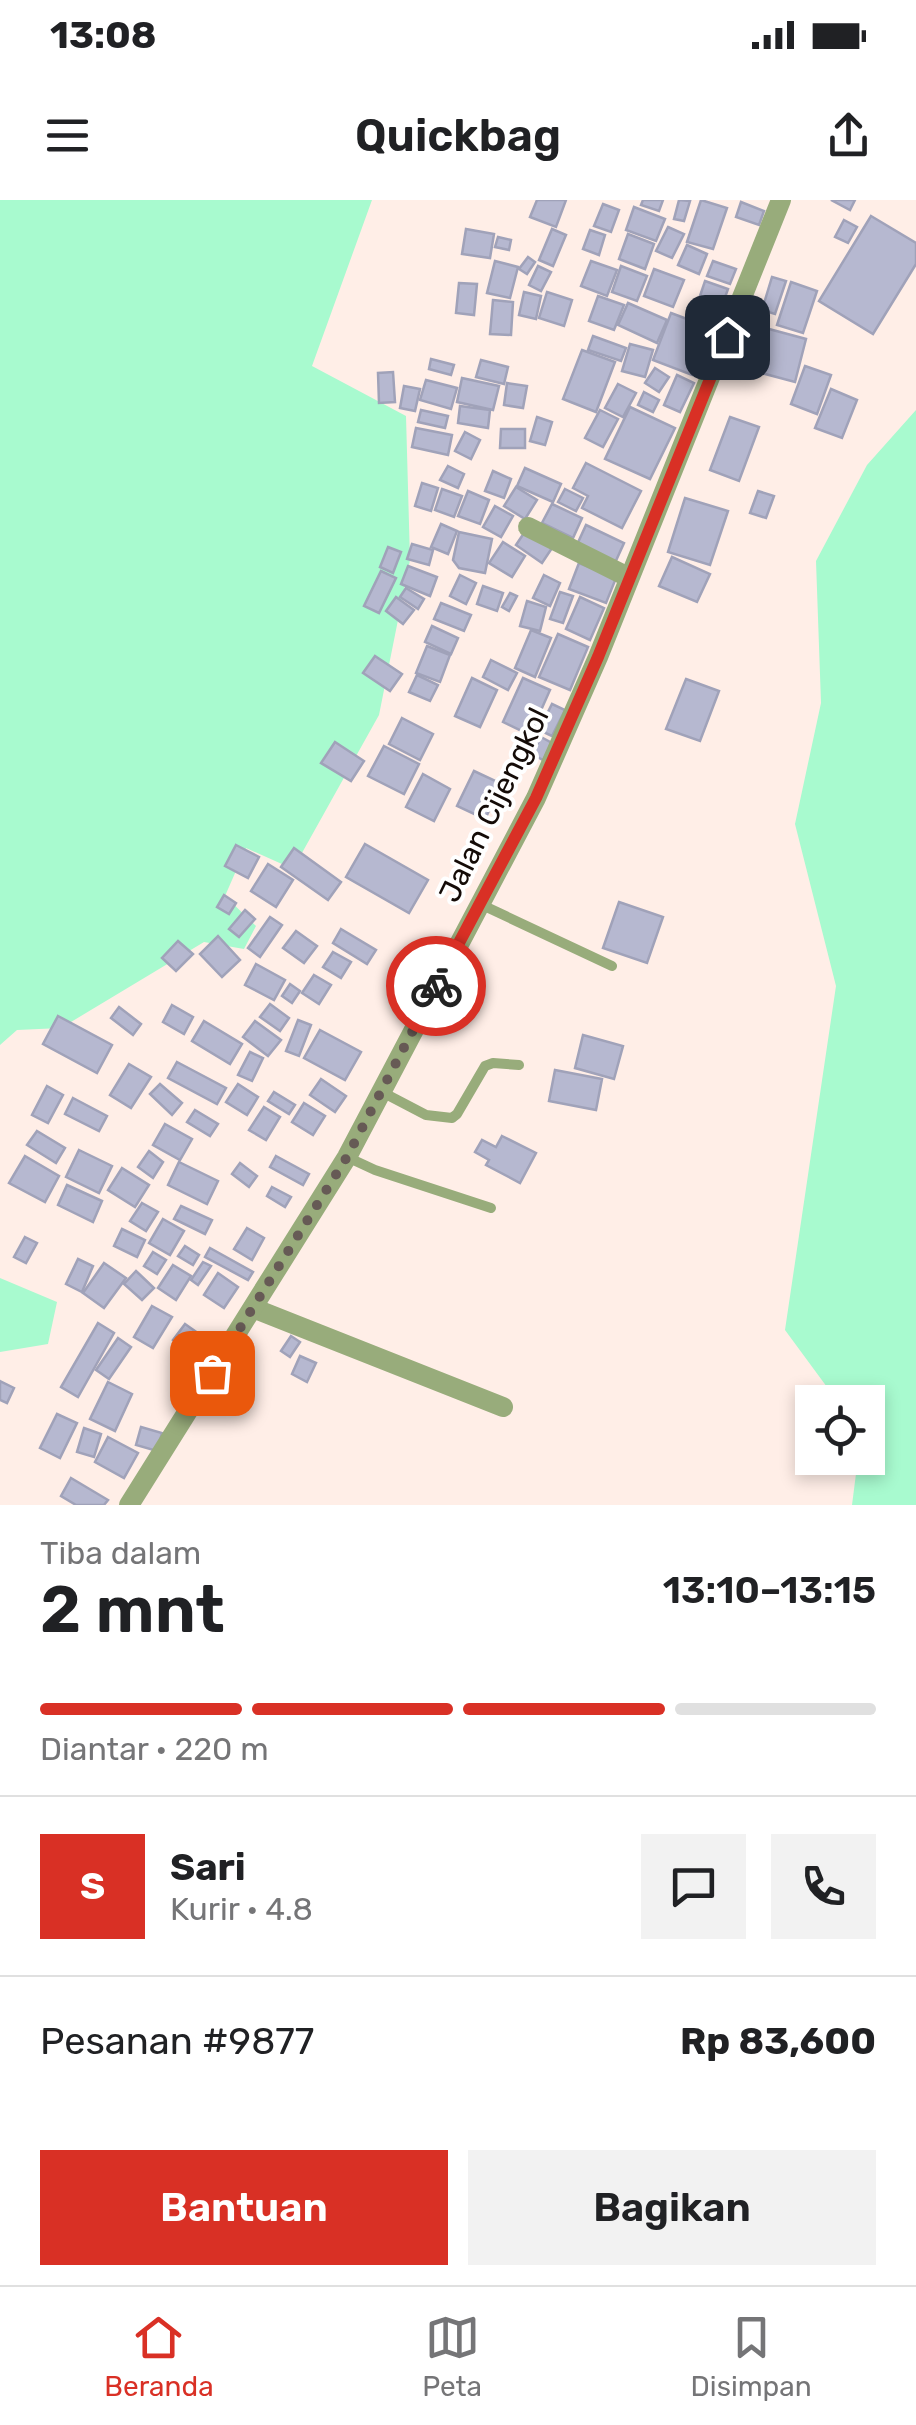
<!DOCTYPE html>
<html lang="id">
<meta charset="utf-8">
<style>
:root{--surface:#fff;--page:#f2f2f2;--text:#202124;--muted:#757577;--line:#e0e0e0;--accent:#d93025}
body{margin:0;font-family:Rubik,sans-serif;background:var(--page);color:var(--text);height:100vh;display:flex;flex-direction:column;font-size:38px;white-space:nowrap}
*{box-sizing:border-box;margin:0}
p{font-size:32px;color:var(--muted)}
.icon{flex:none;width:55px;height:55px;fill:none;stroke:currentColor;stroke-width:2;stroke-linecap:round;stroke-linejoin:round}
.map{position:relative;height:1305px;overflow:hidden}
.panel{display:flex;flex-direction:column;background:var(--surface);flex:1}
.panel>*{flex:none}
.buttons{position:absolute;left:795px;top:1185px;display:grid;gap:20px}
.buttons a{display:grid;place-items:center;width:90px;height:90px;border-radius:0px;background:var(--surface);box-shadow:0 5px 15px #0003;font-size:50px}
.pin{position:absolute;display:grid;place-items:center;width:85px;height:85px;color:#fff;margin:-42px;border-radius:20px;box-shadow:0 5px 15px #0006}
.courier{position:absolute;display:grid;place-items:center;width:100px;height:100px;margin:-50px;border:8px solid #d93025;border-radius:50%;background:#fff;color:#222;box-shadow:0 2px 12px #0007}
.overview em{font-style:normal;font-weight:600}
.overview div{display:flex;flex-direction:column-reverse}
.overview{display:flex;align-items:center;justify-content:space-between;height:170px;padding:0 40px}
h1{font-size:65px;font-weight:600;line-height:75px}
.bar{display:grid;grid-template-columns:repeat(4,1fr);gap:15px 10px;align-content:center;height:120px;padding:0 40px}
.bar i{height:12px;border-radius:8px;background:var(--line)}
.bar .selected{background:var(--accent)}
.bar p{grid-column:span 4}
.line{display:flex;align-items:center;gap:25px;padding:0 40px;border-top:2px solid var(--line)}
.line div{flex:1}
.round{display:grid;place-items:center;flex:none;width:105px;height:105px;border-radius:0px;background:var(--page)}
.primary-button{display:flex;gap:20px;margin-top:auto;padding:20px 40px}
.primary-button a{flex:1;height:115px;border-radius:0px;background:var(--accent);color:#fff;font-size:40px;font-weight:600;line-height:115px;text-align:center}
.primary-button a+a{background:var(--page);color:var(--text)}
.status{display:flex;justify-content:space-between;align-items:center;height:70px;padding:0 50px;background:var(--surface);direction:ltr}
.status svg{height:28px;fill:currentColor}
header{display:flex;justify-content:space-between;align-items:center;height:130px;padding:0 40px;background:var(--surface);font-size:45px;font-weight:600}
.menu{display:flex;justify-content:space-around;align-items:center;height:140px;border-top:2px solid var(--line);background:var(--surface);font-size:28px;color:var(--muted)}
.menu a{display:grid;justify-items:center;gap:5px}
.menu .selected{color:var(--accent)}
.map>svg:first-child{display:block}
</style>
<div class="status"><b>13:08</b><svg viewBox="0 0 49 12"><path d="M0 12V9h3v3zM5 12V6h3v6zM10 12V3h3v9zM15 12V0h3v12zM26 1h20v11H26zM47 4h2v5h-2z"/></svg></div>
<header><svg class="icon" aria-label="menu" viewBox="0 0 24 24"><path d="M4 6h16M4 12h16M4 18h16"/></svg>Quickbag<svg class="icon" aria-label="share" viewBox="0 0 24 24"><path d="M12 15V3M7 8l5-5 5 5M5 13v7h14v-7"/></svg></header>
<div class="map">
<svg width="916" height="1305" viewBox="0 0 916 1305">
<rect width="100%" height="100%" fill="#ffeee7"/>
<g fill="#a8facf">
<path d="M0 0H372L312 166 406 216 410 360 379 515 293 669 246 648 225 696 256 726 244 749 204 742 61 828 17 830 0 845Z"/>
<path d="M916 210V1305H852L858 1258H868V1202H838L785 1130 836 786 795 624 821 503 816 361 867 265Z"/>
<path d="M0 1078 57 1102 48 1144 0 1152Z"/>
</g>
<g fill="#b6b8d0" stroke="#a0a2b9" stroke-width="2.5">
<path d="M537 0H566L556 27 530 17Z"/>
<path d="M643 0H663L659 11 641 5Z"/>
<path d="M679 0 690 1 684 21 674 19Z"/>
<path d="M701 0 727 8 713 49 687 42Z"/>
<path d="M831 0H855L850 10Z"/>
<path d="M741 2 764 11 759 25 736 17Z"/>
<path d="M603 4 619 10 611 32 594 26Z"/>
<path d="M634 7 665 19 656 41 626 30Z"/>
<path d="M871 16 916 43V64L873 134 819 101Z"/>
<path d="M844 20 857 27 848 43 835 37Z"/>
<path d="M668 27 684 34 672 58 656 51Z"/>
<path d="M466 29 494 34 490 58 462 54Z"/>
<path d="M552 29 566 35 553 66 539 60Z"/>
<path d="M590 30 605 35 599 55 583 49Z"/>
<path d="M628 34 654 44 645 69 619 59Z"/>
<path d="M498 37 511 40 509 50 495 47Z"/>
<path d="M687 45 707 54 699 74 678 65Z"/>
<path d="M528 57 535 62 527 74 519 69Z"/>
<path d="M495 61 518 67 510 98 487 93Z"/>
<path d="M591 61 617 70 607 96 581 86Z"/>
<path d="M713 61 736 69 730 84 707 76Z"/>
<path d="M538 66 551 72 541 91 529 85Z"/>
<path d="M621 66 647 76 637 101 612 92Z"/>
<path d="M654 69 684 80 673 107 644 96Z"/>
<path d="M772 77 786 81 775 114 762 110Z"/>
<path d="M705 81 728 89 723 103 700 96Z"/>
<path d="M791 82 817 91 803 133 777 125Z"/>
<path d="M459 83 477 84 474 115 456 113Z"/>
<path d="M524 92 541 96 536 119 519 115Z"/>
<path d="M547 92 572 100 564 126 539 118Z"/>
<path d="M598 96 624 105 614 130 589 121Z"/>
<path d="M493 100 513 102 511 135 490 134Z"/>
<path d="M628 103 667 120 657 143 618 125Z"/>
<path d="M671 113 711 128 692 175 653 160Z"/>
<path d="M748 125 763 132 749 165 733 158Z"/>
<path d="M769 129 806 139 795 182 758 172Z"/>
<path d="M593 136 626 148 621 161 588 150Z"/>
<path d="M630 144 653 150 645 177 622 171Z"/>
<path d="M582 150 615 162 596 212 563 199Z"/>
<path d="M431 159 454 165 451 175 429 169Z"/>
<path d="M481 160 508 167 504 184 476 177Z"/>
<path d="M805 166 831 175 817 214 791 204Z"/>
<path d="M655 168 669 177 659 192 645 183Z"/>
<path d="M393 172 395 202 379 203 378 173Z"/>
<path d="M677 175 694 183 680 212 664 205Z"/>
<path d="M462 178 499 186 493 210 457 202Z"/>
<path d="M426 180 457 188 451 209 420 200Z"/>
<path d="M507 183 527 186 523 208 504 205Z"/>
<path d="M618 184 636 193 623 217 605 208Z"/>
<path d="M404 186 420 189 415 211 400 208Z"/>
<path d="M831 189 857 200 842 238 815 228Z"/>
<path d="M644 192 659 200 653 212 638 205Z"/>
<path d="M460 206 490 210 488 228 458 223Z"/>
<path d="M630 207 675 228 650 279 605 259Z"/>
<path d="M421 210 448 216 445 228 418 222Z"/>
<path d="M600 210 618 219 603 247 585 238Z"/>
<path d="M537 217 552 222 545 245 530 241Z"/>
<path d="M730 217 759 227 739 281 710 270Z"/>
<path d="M416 228 452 235 448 255 412 247Z"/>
<path d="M501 229H525V248H500Z"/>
<path d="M465 232 480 240 471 259 455 251Z"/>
<path d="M586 263 641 291 622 328 582 308 588 296 573 288Z"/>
<path d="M448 266 464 274 458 288 440 280Z"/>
<path d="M525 268 561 284 553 302 517 286Z"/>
<path d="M493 271 511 279 504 298 485 291Z"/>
<path d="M422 283 438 288 431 311 415 306Z"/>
<path d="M516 287 537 300 525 319 504 306Z"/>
<path d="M442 289 462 296 454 317 435 310Z"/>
<path d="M565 289 583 298 576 311 558 302Z"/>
<path d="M468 291 489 300 480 324 458 316Z"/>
<path d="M758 291 774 296 766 318 750 313Z"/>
<path d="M685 298 728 311 710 365 668 352Z"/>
<path d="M552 304 582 318 573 338 542 323Z"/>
<path d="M495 306 513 316 501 337 483 327Z"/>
<path d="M441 324 457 331 448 354 431 347Z"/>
<path d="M586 325 624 343 614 365 576 347Z"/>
<path d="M526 330 552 348 542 363 516 345Z"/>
<path d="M459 332 492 339 485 373 459 368 453 360Z"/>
<path d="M503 342 525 356 512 377 489 363Z"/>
<path d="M412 344 433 350 429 365 407 359Z"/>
<path d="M388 347 401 352 393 373 380 367Z"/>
<path d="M672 357 710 374 697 402 659 386Z"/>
<path d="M579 363 616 378 606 403 569 389Z"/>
<path d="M408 366 437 377 430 396 401 384Z"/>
<path d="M381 371 396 378 379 413 364 406Z"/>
<path d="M460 375 476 383 466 404 450 396Z"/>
<path d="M544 375 560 383 550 406 533 398Z"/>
<path d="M483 386 503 393 497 411 477 404Z"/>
<path d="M406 388 424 399 418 409 400 397Z"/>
<path d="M560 392 573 396 563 423 550 419Z"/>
<path d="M510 393 517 396 509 411 502 407Z"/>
<path d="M396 397 414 410 403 424 386 411Z"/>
<path d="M580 397 604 408 590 440 566 429Z"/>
<path d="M527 401 546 407 540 431 520 426Z"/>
<path d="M441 403 471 415 464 431 434 419Z"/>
<path d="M432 426 458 438 451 454 425 442Z"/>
<path d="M531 430 551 438 535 477 515 468Z"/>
<path d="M558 434 588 447 570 490 539 477Z"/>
<path d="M427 446 450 455 440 482 416 473Z"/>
<path d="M375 456 402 474 390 491 363 473Z"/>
<path d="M491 460 517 473 508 490 483 477Z"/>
<path d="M417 475 438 485 430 501 409 492Z"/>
<path d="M472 478 497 490 480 527 455 516Z"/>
<path d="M523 478 550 490 530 535 503 522Z"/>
<path d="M686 479 719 491 700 541 666 529Z"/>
<path d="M552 504 565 510 552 536 539 530Z"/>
<path d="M402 518 433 534 420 560 389 544Z"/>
<path d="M541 537 552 543 543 560 532 554Z"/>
<path d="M335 542 364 561 351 581 321 563Z"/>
<path d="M384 546 419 564 404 594 368 576Z"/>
<path d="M474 571 502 584 485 619 457 606Z"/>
<path d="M423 574 450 589 434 621 406 607Z"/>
<path d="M365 644 428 680 409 713 346 677Z"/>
<path d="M236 645 259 657 248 678 225 666Z"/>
<path d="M294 648 341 682 328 700 281 667Z"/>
<path d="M268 664 293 680 276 707 251 691Z"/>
<path d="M224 695 236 703 229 714 217 707Z"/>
<path d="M619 702 663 717 647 763 603 748Z"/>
<path d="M245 710 255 719 239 737 229 729Z"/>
<path d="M270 717 282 725 260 757 248 748Z"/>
<path d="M341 729 376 750 367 764 333 743Z"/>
<path d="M296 731 317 746 304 763 283 748Z"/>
<path d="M218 736 240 760 222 777 200 754Z"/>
<path d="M178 741 193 754 176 771 162 758Z"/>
<path d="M333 752 351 762 341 778 323 767Z"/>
<path d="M256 764 285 780 274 800 245 785Z"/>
<path d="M314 775 331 785 319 804 302 793Z"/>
<path d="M290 784 300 791 292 803 282 796Z"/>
<path d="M270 804 289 818 280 831 260 817Z"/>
<path d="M172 805 193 817 184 834 163 822Z"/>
<path d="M119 807 141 824 133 835 111 818Z"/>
<path d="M58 816 112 845 97 873 43 844Z"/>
<path d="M298 820 311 825 299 856 286 851Z"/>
<path d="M204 821 242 844 230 864 192 841Z"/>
<path d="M255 821 281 840 268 856 243 837Z"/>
<path d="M320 830 361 852 345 880 304 858Z"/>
<path d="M583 835 623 846 614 879 575 868Z"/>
<path d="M250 852 263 858 252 881 238 875Z"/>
<path d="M177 862 226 888 217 904 168 878Z"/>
<path d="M129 864 151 877 131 908 110 895Z"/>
<path d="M555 870 602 879 596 910 549 901Z"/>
<path d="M321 879 346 896 335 912 310 895Z"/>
<path d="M160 884 182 903 172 915 150 894Z"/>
<path d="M238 884 258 897 247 915 226 902Z"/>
<path d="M47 886 63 895 48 923 32 915Z"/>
<path d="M274 892 295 905 289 914 268 901Z"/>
<path d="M73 898 107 916 99 931 65 914Z"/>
<path d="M304 903 325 916 313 935 292 922Z"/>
<path d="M264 907 280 917 266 940 249 930Z"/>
<path d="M195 910 218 924 210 936 187 922Z"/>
<path d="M165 924 192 939 180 960 153 945Z"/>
<path d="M37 931 65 948 56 963 27 945Z"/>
<path d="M502 936 536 953 520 983 486 965 489 960 475 952 482 940 496 947Z"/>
<path d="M79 950 112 966 99 993 66 977Z"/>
<path d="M149 951 163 962 153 978 138 967Z"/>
<path d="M25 956 59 976 45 1002 9 983Z"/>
<path d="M276 956 309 974 303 985 270 967Z"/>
<path d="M179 962 218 981 207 1004 168 985Z"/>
<path d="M240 963 257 976 249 987 232 974Z"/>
<path d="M122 968 149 985 135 1007 108 990Z"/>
<path d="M67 985 102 1001 93 1022 58 1005Z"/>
<path d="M272 987 291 997 285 1007 267 996Z"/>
<path d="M142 1003 158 1012 146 1031 130 1021Z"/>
<path d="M181 1006 212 1020 205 1034 174 1019Z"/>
<path d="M163 1019 184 1031 170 1055 149 1043Z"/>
<path d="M247 1028 264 1038 252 1060 234 1049Z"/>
<path d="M122 1029 145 1040 137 1057 114 1046Z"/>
<path d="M25 1037 37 1043 26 1063 14 1057Z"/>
<path d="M185 1046 199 1055 193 1065 178 1056Z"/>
<path d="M210 1048 253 1072 248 1080 205 1057Z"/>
<path d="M153 1052 166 1060 157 1074 144 1066Z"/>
<path d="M78 1059 93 1066 82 1092 66 1084Z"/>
<path d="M203 1062 211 1066 198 1085 191 1080Z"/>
<path d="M104 1063 126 1078 104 1108 83 1093Z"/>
<path d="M173 1065 191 1076 176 1100 158 1088Z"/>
<path d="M136 1071 154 1088 142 1100 124 1084Z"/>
<path d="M218 1073 238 1087 224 1108 204 1095Z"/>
<path d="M152 1106 172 1117 153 1148 134 1137Z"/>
<path d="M98 1123 114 1133 78 1197 61 1187Z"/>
<path d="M185 1124 212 1143 199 1160 173 1140Z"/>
<path d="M291 1136 300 1142 290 1157 281 1151Z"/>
<path d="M118 1138 131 1147 109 1179 96 1170Z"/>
<path d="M300 1156 316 1163 307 1182 292 1174Z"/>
<path d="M0 1181 14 1188 7 1203 0 1200Z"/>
<path d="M108 1182 132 1194 115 1231 90 1219Z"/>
<path d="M57 1214 77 1223 60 1258 40 1248Z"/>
<path d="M141 1227 162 1233 157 1251 136 1245Z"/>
<path d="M84 1228 101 1234 94 1257 77 1252Z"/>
<path d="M108 1237 138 1253 124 1278 95 1262Z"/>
<path d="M71 1278 108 1300 104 1305H76L61 1296Z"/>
</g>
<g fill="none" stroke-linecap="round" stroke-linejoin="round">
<g stroke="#98ac7b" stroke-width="10">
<path d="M480 704 612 766"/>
<path d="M382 892 426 915 452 918 457 914 485 866 493 863 519 865"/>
<path d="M347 957 375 970 491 1008"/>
</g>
<g stroke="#98ac7b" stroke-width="20">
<path d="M528 327 628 377"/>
<path d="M253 1108 503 1207"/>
<path d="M129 1305 347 957 536 598 598 457 781 0"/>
</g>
</g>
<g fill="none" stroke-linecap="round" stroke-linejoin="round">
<path stroke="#665a55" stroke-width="10" stroke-dasharray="0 18" d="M212 1173 347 957 436 786"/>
<path stroke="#d93025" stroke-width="12" d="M436 786 536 598 598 457 727 137"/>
</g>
<g text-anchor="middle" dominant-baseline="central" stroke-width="8" stroke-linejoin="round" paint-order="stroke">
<g font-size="30" fill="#140b07" stroke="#fff">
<text transform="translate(494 605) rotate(-64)">Jalan Cijengkol</text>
</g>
</g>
</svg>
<div class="buttons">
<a><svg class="icon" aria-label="locate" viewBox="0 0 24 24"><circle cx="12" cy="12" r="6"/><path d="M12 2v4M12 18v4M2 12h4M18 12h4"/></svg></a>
</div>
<div class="pin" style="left:212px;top:1173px;background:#ea580c"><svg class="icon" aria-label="bag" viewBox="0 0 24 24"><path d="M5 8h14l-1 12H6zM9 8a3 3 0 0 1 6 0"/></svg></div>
<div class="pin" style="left:727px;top:137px;background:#1f2937"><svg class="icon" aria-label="home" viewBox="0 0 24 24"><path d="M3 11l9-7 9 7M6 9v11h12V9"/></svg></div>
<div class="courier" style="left:436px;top:786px"><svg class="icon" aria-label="bike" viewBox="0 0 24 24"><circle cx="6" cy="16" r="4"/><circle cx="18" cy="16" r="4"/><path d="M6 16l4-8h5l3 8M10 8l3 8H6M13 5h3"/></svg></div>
</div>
<section class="panel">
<div class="overview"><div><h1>2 mnt</h1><p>Tiba dalam</p></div><em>13:10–13:15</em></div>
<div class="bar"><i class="selected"></i><i class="selected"></i><i class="selected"></i><i></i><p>Diantar · 220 m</p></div>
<div class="line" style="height:180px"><b class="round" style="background:var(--accent);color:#fff">S</b><div><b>Sari</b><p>Kurir · 4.8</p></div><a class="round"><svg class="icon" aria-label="chat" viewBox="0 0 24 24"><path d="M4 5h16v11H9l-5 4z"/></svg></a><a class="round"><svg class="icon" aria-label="phone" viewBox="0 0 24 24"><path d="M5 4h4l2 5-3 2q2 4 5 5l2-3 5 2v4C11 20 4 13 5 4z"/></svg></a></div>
<div class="line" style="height:130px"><div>Pesanan #9877</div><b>Rp 83,600</b></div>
<div class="primary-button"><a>Bantuan</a><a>Bagikan</a></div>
</section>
<nav class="menu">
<a class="selected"><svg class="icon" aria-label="home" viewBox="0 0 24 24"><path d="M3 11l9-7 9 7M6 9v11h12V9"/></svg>Beranda</a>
<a><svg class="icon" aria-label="map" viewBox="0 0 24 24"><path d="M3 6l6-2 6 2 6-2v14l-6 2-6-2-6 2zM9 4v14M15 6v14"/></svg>Peta</a>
<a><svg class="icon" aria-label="saved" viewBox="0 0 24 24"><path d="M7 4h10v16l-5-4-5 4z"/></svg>Disimpan</a>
</nav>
